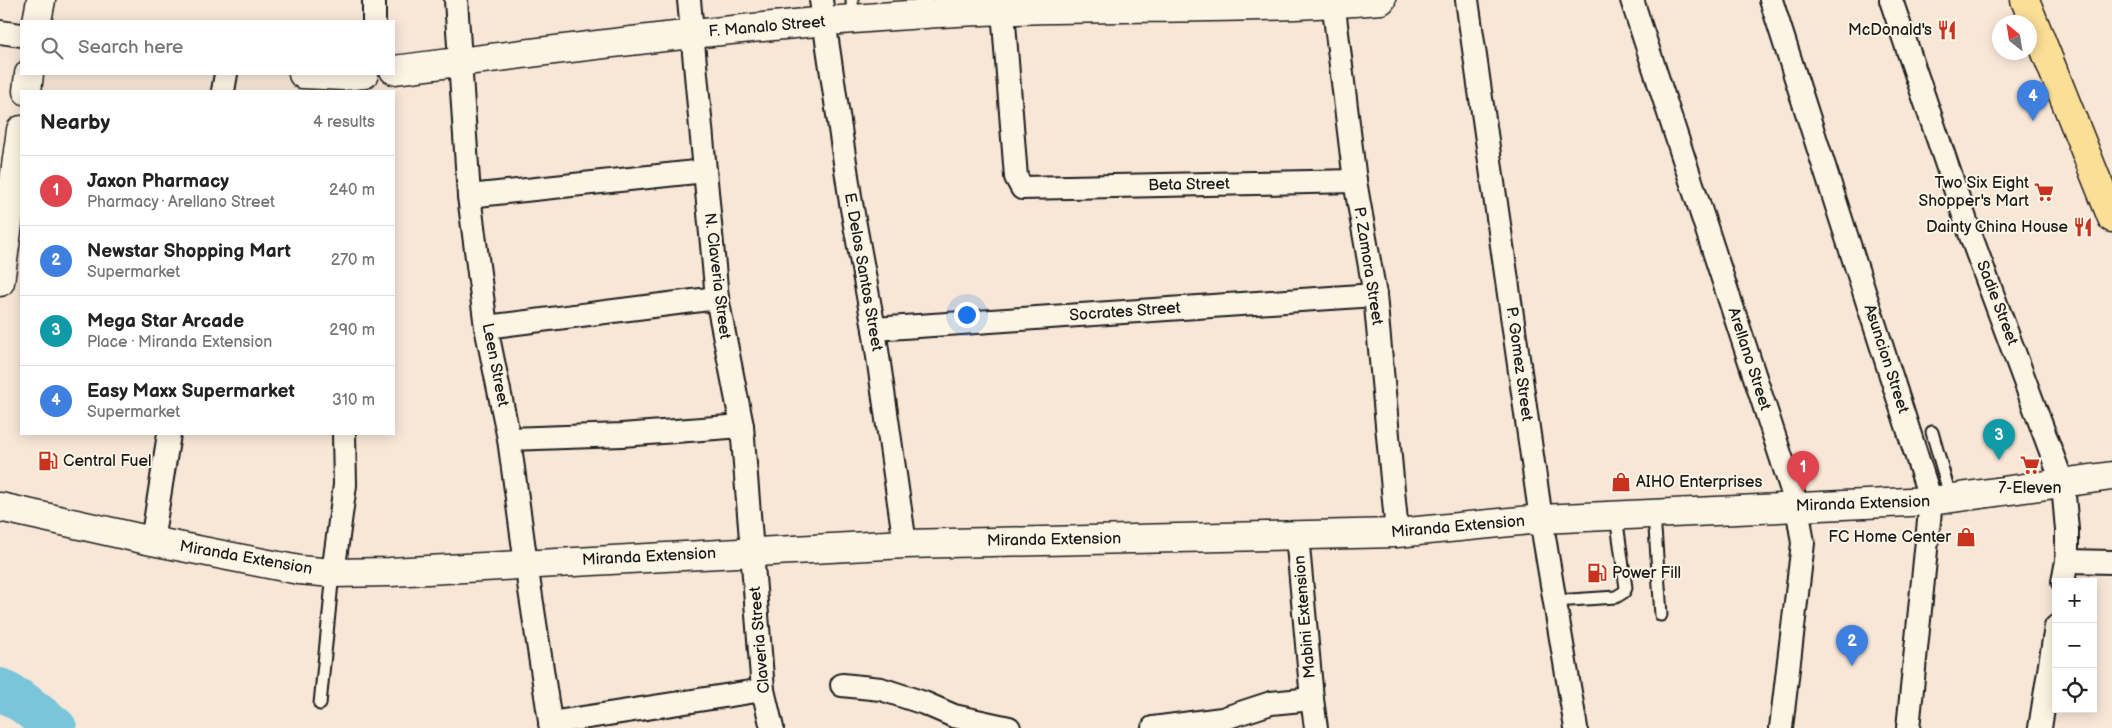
<!DOCTYPE html>
<html lang="en">
<head>
<meta charset="utf-8">
<style>
  :root { --surface:#fff; --page:#f2f2f2; --text:#222; --muted:#767676; --line:#e0e0e0; --accent:#111827 }
  body { margin:0; font-family:"Balsamiq Sans",sans-serif; background:var(--page); color:var(--text) }
  .controls { position:absolute; right:15px; bottom:15px; display:grid; overflow:hidden; border-radius:0px; box-shadow:0 2px 12px #0003 }
  .controls button { width:45px; height:45px; display:grid; place-items:center; padding:0; border:0; border-bottom:1px solid var(--line); background:var(--surface); color:var(--text); font:25px sans-serif }
  .compass { position:absolute; left:1992px; top:15px; width:45px; height:45px; border-radius:50%; background:var(--surface); box-shadow:0 2px 12px #0003; rotate:330deg }
  .you { position:absolute; left:966px; top:314px; width:18px; height:18px; margin:-12px; border:4px solid #fff; border-radius:50%; background:#1a73e8; box-shadow:0 0 0 8px #1a73e833 }
  .badge { display:grid; place-items:center; width:32px; height:32px; border-radius:50%; background:var(--accent); color:#fff; font-size:16px; font-weight:700 }
  .pin { position:absolute; translate:-50% -41px; filter:drop-shadow(0 1px 2px #0008) }
  .pin::after { content:''; position:absolute; top:26px; width:18px; height:15px; background:inherit; clip-path:polygon(0 0,100% 0,50% 100%) }
  .list { margin:0; padding:0; list-style:none }
  h2 { display:flex; justify-content:space-between; align-items:center; height:65px; margin:0; padding:0 20px; font-size:21px }
  h2 small { font-size:16px; font-weight:400; color:var(--muted) }
  .list li { display:grid; grid-template-columns:32px 1fr auto; gap:15px; align-items:center; box-sizing:border-box; height:70px; padding:0 20px; border-top:1px solid var(--line) }
  .list b { display:block; font-size:19px; white-space:nowrap }
  .list p { margin:0; font-size:16px; white-space:nowrap; color:var(--muted) }
  .list em { font-size:16px; font-style:normal; color:var(--muted) }
  .icon { flex:none; width:28px; height:28px; fill:none; stroke:currentColor; stroke-width:2; stroke-linecap:round; stroke-linejoin:round }
  .map { position:relative; flex:none; width:2112px; height:728px; overflow:hidden }
  .search { position:absolute; background:var(--surface); box-shadow:0 2px 12px #0003; left:20px; top:20px; width:375px; height:55px; display:flex; align-items:center; gap:12px; box-sizing:border-box; padding:0 18px; border-radius:0px; color:var(--muted); font-size:19px }
  .panel { position:absolute; background:var(--surface); box-shadow:0 2px 12px #0003; left:20px; top:90px; width:375px; height:345px; border-radius:0px }
  .map>svg:first-child { display:block }
</style>
</head>
<body>
<div class="map">
<svg width="2112" height="728" viewBox="0 0 2112 728">
  <rect width="100%" height="100%" fill="#f8e7d7"/>
  <filter id="ink" filterUnits="userSpaceOnUse"><feTurbulence type="fractalNoise" baseFrequency=".02" numOctaves="2"/><feDisplacementMap in="SourceGraphic" scale="10" xChannelSelector="R" yChannelSelector="G"/><feConvolveMatrix kernelMatrix="1 2 1 2 8 2 1 2 1" color-interpolation-filters="sRGB"/></filter>
  <g filter="url(#ink)">
    <g fill="none" stroke-linecap="round" stroke-linejoin="round">
      <path stroke="#7ac5da" stroke-width="42" d="M0 689 24 703 56 728"/>
      <defs>
        <g id="service">
          <path d="M852 0 853 19"/>
          <path d="M1932 432 1951 499"/>
          <path d="M1654 514 1661 615"/>
          <path d="M1555 601 1616 597 1624 592 1626 588 1616 516"/>
          <path d="M320 704 333 573"/>
        </g>
        <g id="minor">
          <path d="M374 0V21"/>
          <path d="M456 0 469 196 486 327 509 439 526 564 551 728"/>
          <path d="M689 0 717 298 742 426 763 690 772 728"/>
          <path d="M821 0 851 203 874 329 905 544"/>
          <path d="M1333 0 1355 181 1375 295 1397 533"/>
          <path d="M1467 0 1541 519 1576 728"/>
          <path d="M1632 0 1797 506 1803 543 1781 728"/>
          <path d="M1771 0 1931 501 1908 728"/>
          <path d="M1891 0 1972 239 2063 484 2067 530V561L2063 582"/>
          <path d="M1003 10 1016 177 1022 188 1355 181"/>
          <path d="M0 32 21 35"/>
          <path d="M223 91 226 74"/>
          <path d="M469 196 705 171"/>
          <path d="M486 327 717 298"/>
          <path d="M874 329 1375 295"/>
          <path d="M509 439 622 435 742 426"/>
          <path d="M1297 535 1312 699 1316 728"/>
          <path d="M152 541 169 434"/>
          <path d="M2067 561 2112 562"/>
          <path d="M333 573 345 485 344 434"/>
          <path d="M842 685 881 689 924 703 954 716 1009 728"/>
          <path d="M550 723 763 690"/>
          <path d="M1153 728 1222 719 1271 703 1312 699"/>
          <path d="M2040 728 2056 627"/>
        </g>
        <g id="tertiary">
          <path d="M37 21 41 0"/>
          <path d="M394 70C570 48 746 25 924 14 1076 4 1229 12 1381 0"/>
          <path d="M303 74 343 76 364 74"/>
          <path d="M27 91 29 74"/>
          <path d="M0 282 21 130"/>
        </g>
        <path id="secondary" d="M0 507 152 541 299 570 333 573 390 572 905 544 1397 533 1541 519 1931 501 2112 476"/>
        <path id="primary" d="M2025 0 2112 218"/>
      </defs>
      <use href="#service" stroke="#1c1c1c" stroke-width="15"/>
      <use href="#minor" stroke="#1c1c1c" stroke-width="26"/>
      <use href="#tertiary" stroke="#1c1c1c" stroke-width="31"/>
      <use href="#secondary" stroke="#1c1c1c" stroke-width="31"/>
      <use href="#primary" stroke="#1c1c1c" stroke-width="31"/>
      <use href="#service" stroke="#fcf5e5" stroke-width="11"/>
      <use href="#minor" stroke="#fcf5e5" stroke-width="22"/>
      <use href="#tertiary" stroke="#fcf5e5" stroke-width="28"/>
      <use href="#secondary" stroke="#fcf5e5" stroke-width="28"/>
      <use href="#primary" stroke="#fbdf96" stroke-width="28"/>
    </g>
  </g>
  <defs>
    <symbol id="restaurant-bare" viewBox="-9 -9 18 18"><path d="M-5-6h1v4h1v-4h1v4h1v-4h1v5L-1.5 .5V6h-2V.5L-5-1ZM5-6V6H3V1.5H1.5Q1.5-4 5-6Z" fill="#c8321e" stroke="#fcf5e5" stroke-width="2.5" paint-order="stroke"/></symbol>
    <symbol id="supermarket-bare" viewBox="-9 -9 18 18"><path d="M-6-5.5h2.5l.6 2H6L4.5 2H-2.5L-4.4-4H-6ZM-1.5 3.2a1.3 1.3 0 1 0 .1 0ZM3 3.2a1.3 1.3 0 1 0 .1 0Z" fill="#c8321e" stroke="#fcf5e5" stroke-width="2.5" paint-order="stroke"/></symbol>
    <symbol id="fuel-bare" viewBox="-9 -9 18 18"><path d="M-5.5-6h7V0h2V4h1.3V-2.5L3-4.5l.8-.8L6-3V5H2.5V1h-1V6h-7ZM-4.2-4.7v3.2H.2V-4.7Z" fill="#c8321e" stroke="#fcf5e5" stroke-width="2.5" paint-order="stroke"/></symbol>
    <symbol id="shop-bare" viewBox="-9 -9 18 18"><path d="M-5-2.5h2.3a2.7 3.5 0 0 1 5.4 0H5L5.5 6h-11ZM-1.5-2.5h3a1.5 2.3 0 0 0-3 0Z" fill="#c8321e" stroke="#fcf5e5" stroke-width="2.5" paint-order="stroke"/></symbol>
  </defs>
  <g fill-rule="evenodd">
    <use href="#restaurant-bare" x="1933" y="16" width="28" height="28"/>
    <use href="#supermarket-bare" x="2030" y="178" width="28" height="28"/>
    <use href="#restaurant-bare" x="2069" y="213" width="28" height="28"/>
    <use href="#fuel-bare" x="34" y="447" width="28" height="28"/>
    <use href="#supermarket-bare" x="2016" y="451" width="28" height="28"/>
    <use href="#shop-bare" x="1607" y="468" width="28" height="28"/>
    <use href="#shop-bare" x="1952" y="523" width="28" height="28"/>
    <use href="#fuel-bare" x="1583" y="559" width="28" height="28"/>
  </g>
  <g text-anchor="middle" dominant-baseline="central" stroke-width="4" stroke-linejoin="round" paint-order="stroke">
    <g font-size="16" fill="#1c1c1c" stroke="#fcf5e5">
      <text transform="translate(767 27) rotate(-5)">F. Manalo Street</text>
      <text transform="translate(1189 185) rotate(-1)">Beta Street</text>
      <text transform="translate(1368 266) rotate(81)">P. Zamora Street</text>
      <text transform="translate(863 272) rotate(80)">E. Delos Santos Street</text>
      <text transform="translate(717 276) rotate(83)">N. Claveria Street</text>
      <text transform="translate(1997 303) rotate(69)">Sadie Street</text>
      <text transform="translate(1125 312) rotate(-4)">Socrates Street</text>
      <text transform="translate(1749 359) rotate(72)">Arellano Street</text>
      <text transform="translate(1886 359) rotate(72)">Asuncion Street</text>
      <text transform="translate(1519 364) rotate(82)">P. Gomez Street</text>
      <text transform="translate(495 365) rotate(79)">Leen Street</text>
      <text transform="translate(1863 504) rotate(-2)">Miranda Extension</text>
      <text transform="translate(1458 527) rotate(-5)">Miranda Extension</text>
      <text transform="translate(1054 540) rotate(-1)">Miranda Extension</text>
      <text transform="translate(649 557) rotate(-3)">Miranda Extension</text>
      <text transform="translate(246 558) rotate(10)">Miranda Extension</text>
      <text transform="translate(1305 617) rotate(-95)">Mabini Extension</text>
      <text transform="translate(760 640) rotate(-95)">Claveria Street</text>
    </g>
    <g font-size="16" fill="#1c1c1c" stroke="#fcf5e5" text-anchor="end">
      <text x="1932" y="30">McDonald's</text>
      <text x="2029" y="183">Two Six Eight<tspan x="2029" dy="18">Shopper's Mart</tspan></text>
      <text x="2068" y="227">Dainty China House</text>
      <text x="63" y="461" text-anchor="start">Central Fuel</text>
      <text x="1636" y="482" text-anchor="start">AIHO Enterprises</text>
      <text x="2030" y="488" text-anchor="middle">7-Eleven</text>
      <text x="1951" y="537">FC Home Center</text>
      <text x="1612" y="573" text-anchor="start">Power Fill</text>
    </g>
  </g>
</svg>
<div class="controls">
<button>+</button>
<button>−</button>
<button><svg class="icon" aria-label="locate" viewBox="0 0 24 24"><circle cx="12" cy="12" r="6"/><path d="M12 2v4M12 18v4M2 12h4M18 12h4"/></svg></button>
</div>
<svg class="compass" viewBox="-18 -18 36 36"><path d="M0-13l5 13h-10z" fill="#e53935"/><path d="M0 13l5-13h-10z" fill="#767676"/></svg>
<div class="you"></div>
<div class="pin badge" style="left:1803px;top:492px;background:#e0444e">1</div>
<div class="pin badge" style="left:1852px;top:666px;background:#3f7fe0">2</div>
<div class="pin badge" style="left:1999px;top:460px;background:#0f9aa8">3</div>
<div class="pin badge" style="left:2033px;top:121px;background:#3f7fe0">4</div>
<div class="search"><svg class="icon" aria-label="search" viewBox="0 0 24 24"><circle cx="10" cy="10" r="6"/><path d="M15 15l6 6"/></svg>Search here</div>
<section class="panel">
<h2>Nearby<small>4 results</small></h2>
<ul class="list">
<li><span class="badge" style="background:#e0444e">1</span><div><b>Jaxon Pharmacy</b><p>Pharmacy · Arellano Street</p></div><em>240 m</em></li>
<li><span class="badge" style="background:#3f7fe0">2</span><div><b>Newstar Shopping Mart</b><p>Supermarket</p></div><em>270 m</em></li>
<li><span class="badge" style="background:#0f9aa8">3</span><div><b>Mega Star Arcade</b><p>Place · Miranda Extension</p></div><em>290 m</em></li>
<li><span class="badge" style="background:#3f7fe0">4</span><div><b>Easy Maxx Supermarket</b><p>Supermarket</p></div><em>310 m</em></li>
</ul>
</section>
</div>
</body>
</html>
